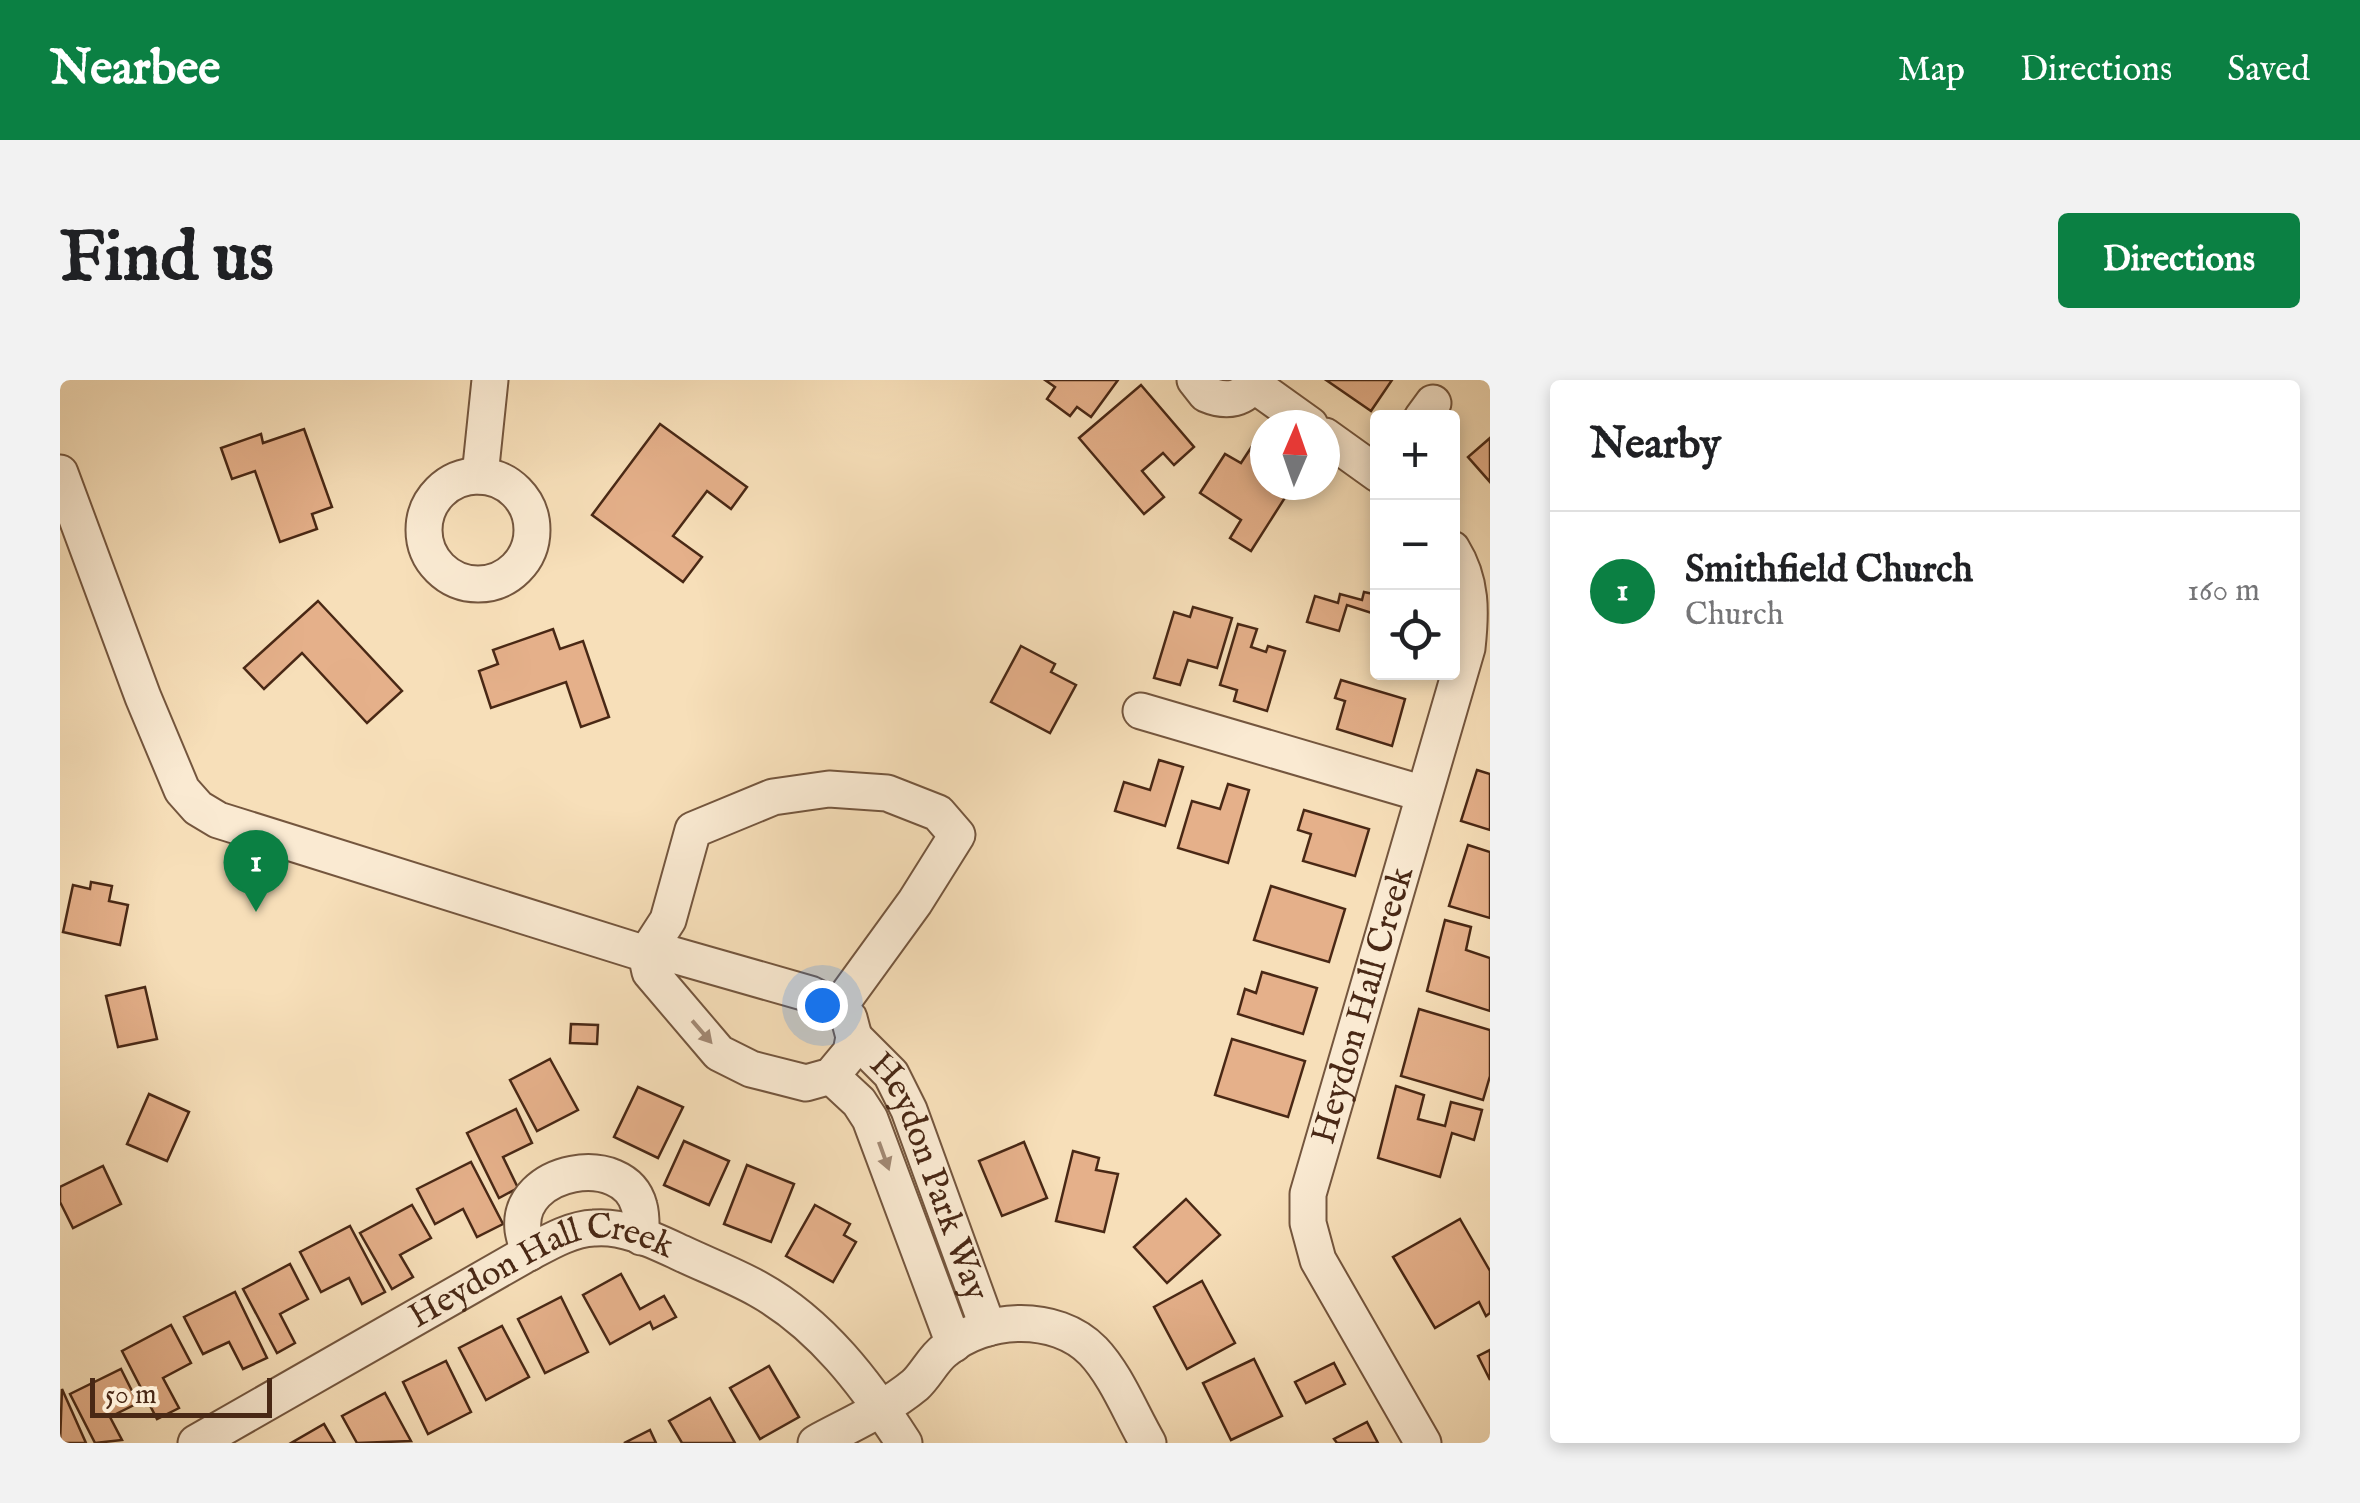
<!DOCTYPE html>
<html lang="en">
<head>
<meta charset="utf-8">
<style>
  :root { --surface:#fff; --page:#f2f2f2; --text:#202124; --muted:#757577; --line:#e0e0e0; --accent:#0b8043 }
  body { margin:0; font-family:"IM FELL English",serif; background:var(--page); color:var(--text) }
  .controls { position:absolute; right:30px; top:30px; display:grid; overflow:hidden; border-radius:10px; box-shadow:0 5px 15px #0003 }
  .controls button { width:90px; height:90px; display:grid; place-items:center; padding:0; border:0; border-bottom:2px solid var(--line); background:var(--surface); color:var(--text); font:50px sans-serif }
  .compass { position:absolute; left:1190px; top:30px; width:90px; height:90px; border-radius:50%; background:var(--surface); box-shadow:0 5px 15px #0003; rotate:2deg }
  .scale { position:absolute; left:30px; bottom:25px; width:182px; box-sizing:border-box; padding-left:10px; border:5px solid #492815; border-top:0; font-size:28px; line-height:35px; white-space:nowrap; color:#492815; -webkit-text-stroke:8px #faead2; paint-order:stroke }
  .you { position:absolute; left:762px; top:625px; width:35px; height:35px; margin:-25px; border:8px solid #fff; border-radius:50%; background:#1a73e8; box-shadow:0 0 0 15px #1a73e833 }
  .badge { display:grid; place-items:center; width:65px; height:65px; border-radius:50%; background:var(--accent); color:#fff; font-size:32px; font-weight:700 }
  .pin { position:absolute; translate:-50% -82px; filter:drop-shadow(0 2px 5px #0008) }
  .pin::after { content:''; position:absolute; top:52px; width:35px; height:30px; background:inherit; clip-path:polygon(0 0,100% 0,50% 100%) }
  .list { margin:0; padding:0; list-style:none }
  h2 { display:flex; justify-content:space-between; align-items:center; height:130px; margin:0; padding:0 40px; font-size:42px }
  h2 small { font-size:32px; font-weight:400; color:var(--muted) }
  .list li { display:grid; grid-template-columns:65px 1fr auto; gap:30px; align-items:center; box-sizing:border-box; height:160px; padding:0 40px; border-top:2px solid var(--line) }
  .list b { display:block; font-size:38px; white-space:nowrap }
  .list p { margin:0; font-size:32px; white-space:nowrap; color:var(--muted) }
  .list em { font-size:32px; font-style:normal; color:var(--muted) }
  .icon { flex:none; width:55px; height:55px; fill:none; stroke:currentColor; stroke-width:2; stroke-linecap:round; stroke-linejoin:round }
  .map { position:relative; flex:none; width:1430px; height:1063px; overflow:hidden; border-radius:10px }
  header { display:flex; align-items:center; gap:60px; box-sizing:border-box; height:140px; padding:0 50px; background:var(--accent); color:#fff }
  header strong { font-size:48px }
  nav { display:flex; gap:55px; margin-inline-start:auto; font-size:35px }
  .intro { display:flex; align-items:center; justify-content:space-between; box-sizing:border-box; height:240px; padding:0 60px }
  h1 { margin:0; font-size:70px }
  .button { padding:25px 45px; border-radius:10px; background:var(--accent); color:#fff; font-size:35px; font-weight:700 }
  main { display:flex; gap:60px; padding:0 60px }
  aside { flex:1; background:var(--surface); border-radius:10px; box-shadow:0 5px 15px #0003 }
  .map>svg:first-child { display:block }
</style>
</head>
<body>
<header>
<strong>Nearbee</strong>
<nav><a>Map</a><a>Directions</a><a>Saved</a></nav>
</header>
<div class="intro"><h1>Find us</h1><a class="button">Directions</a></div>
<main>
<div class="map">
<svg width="1430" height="1063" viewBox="0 0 1430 1063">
  <rect width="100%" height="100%" fill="#f7dfb9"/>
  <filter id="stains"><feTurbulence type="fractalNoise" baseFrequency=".002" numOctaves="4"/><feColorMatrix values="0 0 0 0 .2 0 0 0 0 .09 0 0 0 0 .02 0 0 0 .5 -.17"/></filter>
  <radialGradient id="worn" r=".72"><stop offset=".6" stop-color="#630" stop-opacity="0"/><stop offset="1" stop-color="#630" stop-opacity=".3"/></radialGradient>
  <g fill="#e5b08a" stroke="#492815" stroke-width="2.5">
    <path d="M985 0H1058L1031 37 1017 27 1010 36 987 19 995 7Z"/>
    <path d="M1266 0H1332L1311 31Z"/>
    <path d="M1081 5 1134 67 1114 85 1103 73 1082 91 1104 117 1084 134 1019 58Z"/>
    <path d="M600 44 687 107 671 129 647 111 613 156 642 177 623 202 532 135Z"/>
    <path d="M244 49 272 127 252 134 257 149 220 162 195 91 172 99 161 68 201 54 203 63Z"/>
    <path d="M1198 57 1205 61V105H1233L1191 171 1170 158 1181 140 1140 113 1165 74 1181 83Z"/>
    <path d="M1430 58V102L1408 77Z"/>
    <path d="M1304 212 1318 215V235L1287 225 1279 251 1247 242 1255 216 1278 223 1280 214 1302 220Z"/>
    <path d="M258 221 342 311 307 343 242 273 204 309 184 288Z"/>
    <path d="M1133 227 1172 238 1157 288 1128 280 1120 305 1094 298 1114 232 1130 237Z"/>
    <path d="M1178 244 1197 249 1191 267 1206 272 1208 266 1225 271 1207 331 1174 321 1177 310 1160 305Z"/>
    <path d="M493 249 500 269 523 261 549 337 521 347 506 302 431 328 419 291 438 284 433 270Z"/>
    <path d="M961 266 995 284 991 292 1016 305 990 353 931 322Z"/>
    <path d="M1281 300 1345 319 1332 366 1277 349 1285 321 1275 318Z"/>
    <path d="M1099 380 1123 387 1105 446 1055 431 1064 402 1090 410Z"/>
    <path d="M1417 390 1430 394V450L1401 441Z"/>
    <path d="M1168 404 1189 410 1168 483 1118 468 1132 421 1160 429Z"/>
    <path d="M1244 430 1309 449 1295 496 1243 481 1251 454 1238 450Z"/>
    <path d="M1408 465 1430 472V538L1389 526Z"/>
    <path d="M31 502 52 506 49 521 68 525 60 565 3 552 13 505 30 509Z"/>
    <path d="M1211 506 1285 529 1269 582 1194 560Z"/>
    <path d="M1385 540 1411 547 1406 570 1430 578V631L1367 611Z"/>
    <path d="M1202 592 1257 608 1243 654 1178 634 1185 609 1196 613Z"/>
    <path d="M85 607 97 659 58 667 46 616Z"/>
    <path d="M1359 629 1430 650V696L1423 720 1341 696Z"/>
    <path d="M511 644 538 645 537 664 510 663Z"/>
    <path d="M1172 659 1245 681 1228 737 1155 715Z"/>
    <path d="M490 679 518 730 477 751 450 700Z"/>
    <path d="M1336 706 1364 715 1358 739 1385 746 1391 722 1422 730 1414 760 1392 753 1380 797 1318 778Z"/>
    <path d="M578 707 623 727 598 778 554 757Z"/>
    <path d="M89 714 129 732 107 781 67 764Z"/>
    <path d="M456 729 472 763 443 777 458 808 439 818 407 753Z"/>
    <path d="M624 761 669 781 649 825 604 805Z"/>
    <path d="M964 762 987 818 942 836 919 781Z"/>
    <path d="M1013 771 1039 778 1036 790 1058 794 1044 852 996 841Z"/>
    <path d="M411 782 443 844 417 857 403 829 375 844 357 809Z"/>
    <path d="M687 785 734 804 711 862 664 844Z"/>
    <path d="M43 786 61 824 13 848 0 822V807Z"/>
    <path d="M1126 819 1160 855 1107 903 1074 867Z"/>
    <path d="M352 825 371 858 340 875 353 897 332 909 300 853Z"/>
    <path d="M755 825 790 844 784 855 796 862 773 902 726 876Z"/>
    <path d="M1400 839 1430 891V933L1426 936 1419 922 1375 948 1333 877Z"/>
    <path d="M290 846 325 912 302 924 289 898 261 912 240 872Z"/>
    <path d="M230 884 248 919 220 934 235 963 217 973 183 909Z"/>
    <path d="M561 894 580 929 604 916 616 937 593 949 590 942 550 964 523 915Z"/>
    <path d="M1142 901 1175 963 1127 989 1094 927Z"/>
    <path d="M175 912 207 978 183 989 169 962 143 974 124 937Z"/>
    <path d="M501 917 528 972 485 993 458 939Z"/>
    <path d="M111 945 131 983 103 998 119 1028 97 1039 62 971Z"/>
    <path d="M442 946 469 997 426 1020 399 968Z"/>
    <path d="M1430 970V1000L1418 976Z"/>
    <path d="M1194 979 1222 1036 1171 1060 1143 1003Z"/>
    <path d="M386 981 411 1032 368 1054 343 1002Z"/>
    <path d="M1274 983 1285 1004 1246 1023 1235 1002Z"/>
    <path d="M709 986 739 1037 700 1059 670 1008Z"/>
    <path d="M61 989 78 1023 50 1037 62 1060 35 1063 10 1014Z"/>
    <path d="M2 1009 26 1063H0Z"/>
    <path d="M325 1013 351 1061 297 1063 282 1036Z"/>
    <path d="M650 1018 675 1063H622L609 1041Z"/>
    <path d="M1307 1042 1318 1063H1277L1274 1059Z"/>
    <path d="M264 1044 275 1063H231Z"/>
    <path d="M590 1050 596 1063H564Z"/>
  </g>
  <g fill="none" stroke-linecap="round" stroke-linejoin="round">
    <defs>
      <g id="minor">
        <path d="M1135 0 1146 14C1167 23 1184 20 1196 0"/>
        <path d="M1194 5 1250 45"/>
        <path d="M1362 38 1373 23"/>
        <path d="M1265 56 1318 94"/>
        <path d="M0 93 83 317 122 410 138 428 158 440 586 574H610L750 614 778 628 789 638 794 657 791 672 771 696 746 703 691 689 659 673 590 592 586 574"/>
        <path d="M420 96 430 0"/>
        <circle cx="418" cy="150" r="54"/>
        <path d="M1081 331 1364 414"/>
        <path d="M586 574 608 540 633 450 713 417 769 409 827 413 878 433 897 455 855 522 778 628"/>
        <path id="s1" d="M794 657 831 694 849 730 928 948"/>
        <path d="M771 696 799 722 810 739 894 964"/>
        <path d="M469 873C467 866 464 857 463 850 456 789 564 770 579 826 582 836 581 847 581 857"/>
        <path id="s2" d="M136 1063 463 876C484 865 509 849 534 848 563 845 595 861 621 873 646 885 673 895 698 909 761 944 806 1004 844 1063"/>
        <path d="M756 1063C789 1045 826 1029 855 1005 866 995 873 979 885 970 924 936 996 933 1033 971 1056 995 1071 1034 1088 1063"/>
        <path id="s3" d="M1363 1063 1258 880 1248 843V814L1407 268C1411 232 1412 201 1392 169"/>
      </g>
    </defs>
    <use href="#minor" stroke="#74563e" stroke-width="39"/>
    <use href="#minor" stroke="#faead2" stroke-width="35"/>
  </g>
  <defs><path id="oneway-solid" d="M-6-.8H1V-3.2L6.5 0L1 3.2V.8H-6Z" transform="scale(2.5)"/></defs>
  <g fill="#a28974">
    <use href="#oneway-solid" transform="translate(642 652) rotate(49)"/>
    <use href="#oneway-solid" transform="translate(824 776) rotate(70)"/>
  </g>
  <g text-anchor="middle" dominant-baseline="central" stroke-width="8" stroke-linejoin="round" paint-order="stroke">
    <g font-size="35" fill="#492815" stroke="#faead2">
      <text stroke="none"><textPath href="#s3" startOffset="475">Heydon Hall Creek</textPath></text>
      <text stroke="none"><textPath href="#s1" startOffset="162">Heydon Park Way</textPath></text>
      <text stroke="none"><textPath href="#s2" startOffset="392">Heydon Hall Creek</textPath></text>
    </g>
  </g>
  <rect width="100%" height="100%" filter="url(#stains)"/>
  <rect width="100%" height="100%" fill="url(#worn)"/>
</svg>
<div class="controls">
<button>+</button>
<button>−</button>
<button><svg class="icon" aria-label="locate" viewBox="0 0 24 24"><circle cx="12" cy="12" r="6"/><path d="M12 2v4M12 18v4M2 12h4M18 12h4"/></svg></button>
</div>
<svg class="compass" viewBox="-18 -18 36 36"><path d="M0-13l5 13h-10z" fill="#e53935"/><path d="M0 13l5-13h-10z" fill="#757577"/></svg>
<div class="scale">50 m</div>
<div class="you"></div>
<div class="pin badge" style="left:196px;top:532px">1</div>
</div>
<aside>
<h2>Nearby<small></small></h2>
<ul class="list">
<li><span class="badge">1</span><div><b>Smithfield Church</b><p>Church</p></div><em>160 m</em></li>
</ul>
</aside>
</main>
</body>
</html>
